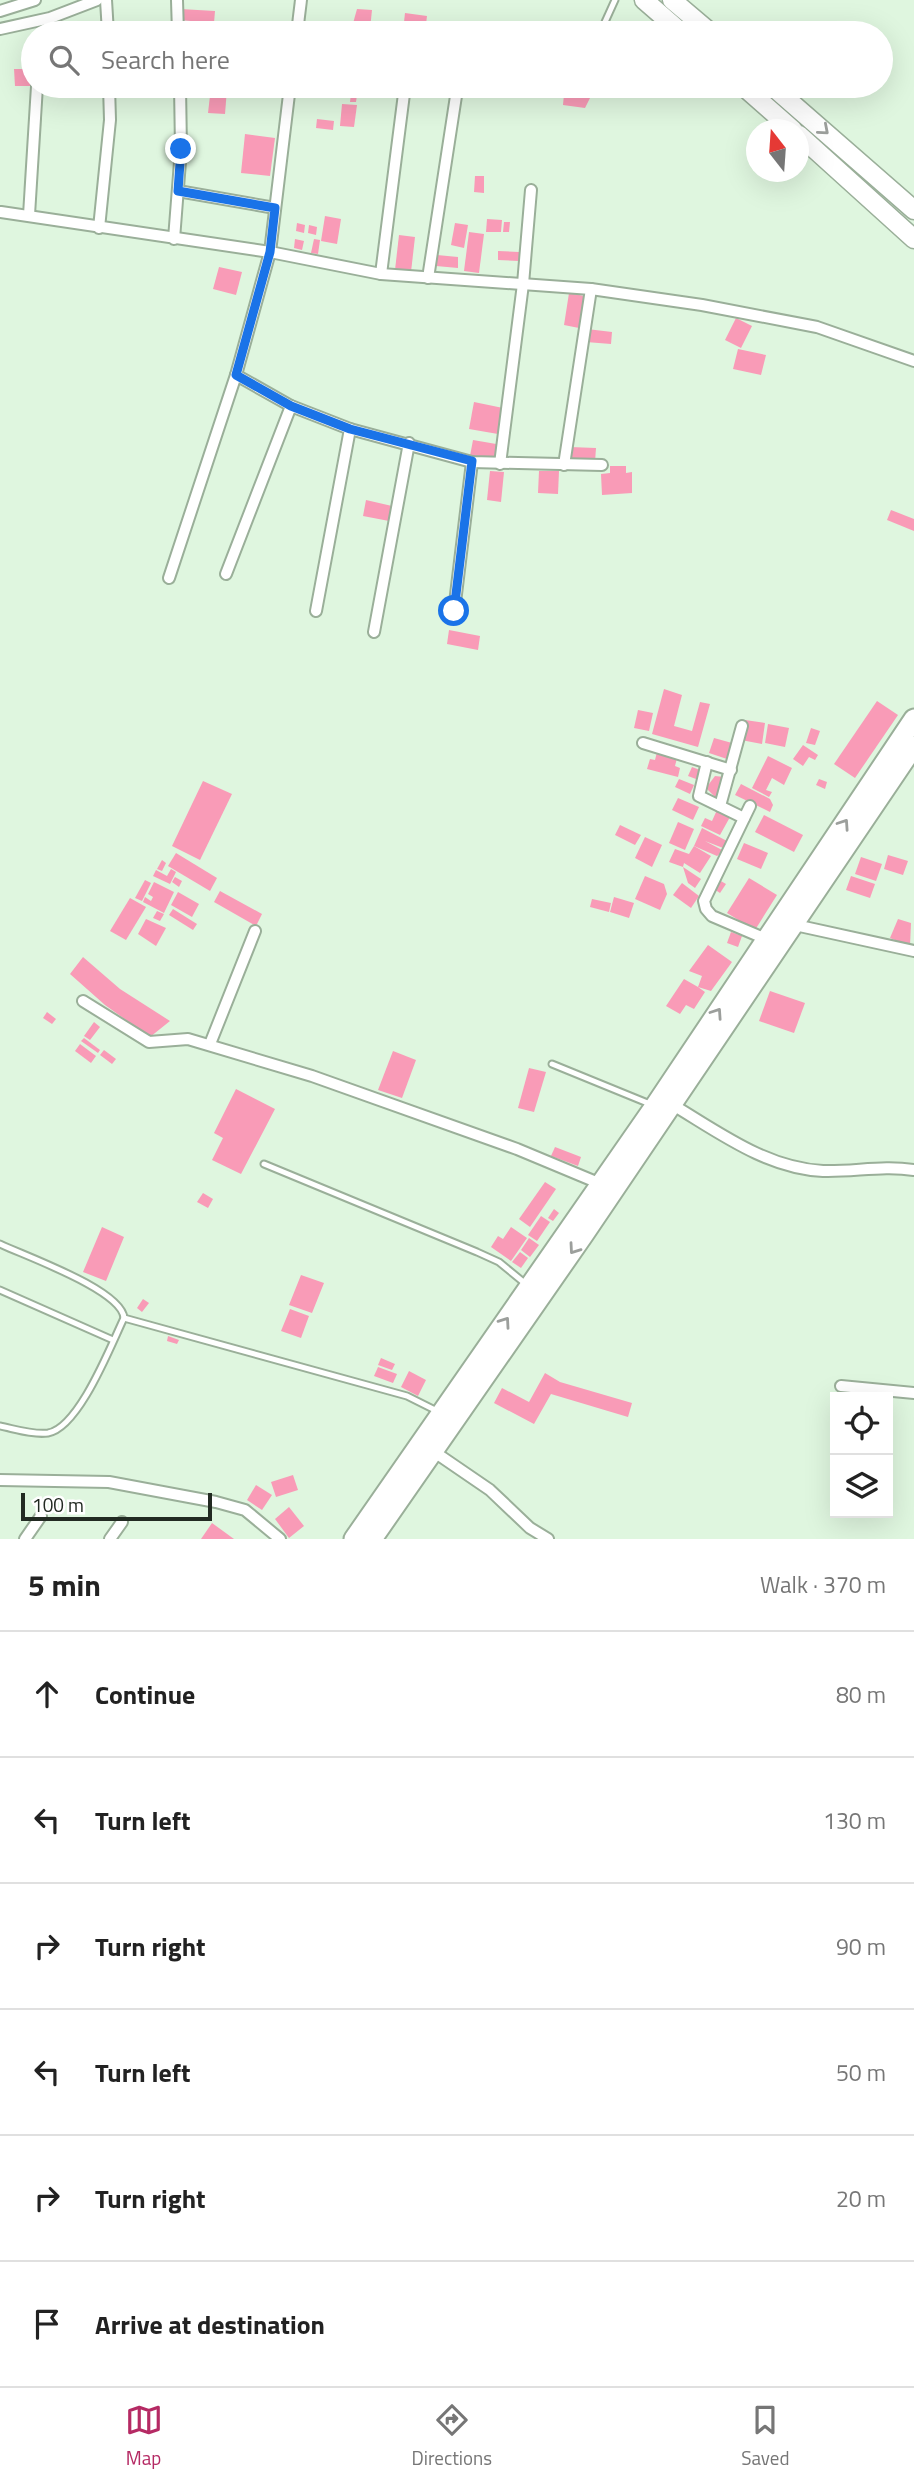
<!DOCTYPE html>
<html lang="en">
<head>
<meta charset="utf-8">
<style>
  :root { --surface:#fff; --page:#f2f2f2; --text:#222; --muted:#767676; --line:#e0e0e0; --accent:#b52a64 }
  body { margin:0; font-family:"Titillium Web",sans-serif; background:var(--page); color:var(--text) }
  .controls { position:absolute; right:21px; bottom:21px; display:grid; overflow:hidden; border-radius:0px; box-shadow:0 7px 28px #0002 }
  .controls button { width:63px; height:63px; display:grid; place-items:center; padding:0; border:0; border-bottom:2px solid var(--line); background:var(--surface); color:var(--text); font:35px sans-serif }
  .compass { position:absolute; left:746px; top:119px; width:63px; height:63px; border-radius:50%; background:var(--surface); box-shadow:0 7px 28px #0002; rotate:343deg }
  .scale { position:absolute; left:21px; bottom:18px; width:191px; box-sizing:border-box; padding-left:7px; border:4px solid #222a22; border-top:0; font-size:19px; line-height:24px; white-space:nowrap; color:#222a22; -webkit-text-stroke:5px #fff; paint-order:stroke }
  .stop { position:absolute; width:21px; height:21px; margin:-16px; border:5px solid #1a73e8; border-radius:50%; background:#fff }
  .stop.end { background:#1a73e8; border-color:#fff; box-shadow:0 2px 7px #0008 }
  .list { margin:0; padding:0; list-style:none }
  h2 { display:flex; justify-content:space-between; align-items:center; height:91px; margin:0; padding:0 28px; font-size:30px }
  h2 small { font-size:23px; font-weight:400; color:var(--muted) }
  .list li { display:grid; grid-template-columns:46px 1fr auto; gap:21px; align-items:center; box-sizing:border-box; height:126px; padding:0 28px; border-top:2px solid var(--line) }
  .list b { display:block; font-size:26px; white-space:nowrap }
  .list em { font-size:23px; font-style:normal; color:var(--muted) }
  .icon { flex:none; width:38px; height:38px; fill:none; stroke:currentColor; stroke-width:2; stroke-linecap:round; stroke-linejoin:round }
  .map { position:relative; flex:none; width:914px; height:1539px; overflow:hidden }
  .search { position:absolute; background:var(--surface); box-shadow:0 7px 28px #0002; left:21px; right:21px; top:21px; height:77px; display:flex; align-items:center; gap:18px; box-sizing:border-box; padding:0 24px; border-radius:38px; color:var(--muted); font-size:26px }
  .sheet { height:847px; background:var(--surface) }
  nav { display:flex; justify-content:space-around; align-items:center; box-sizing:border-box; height:98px; border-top:2px solid var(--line); background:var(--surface); font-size:19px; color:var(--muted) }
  nav a { display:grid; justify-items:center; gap:4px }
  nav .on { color:var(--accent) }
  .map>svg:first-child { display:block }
</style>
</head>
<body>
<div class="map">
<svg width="914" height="1539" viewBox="0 0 914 1539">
  <rect width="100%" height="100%" fill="#dff6df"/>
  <g fill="#f99bb7">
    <path d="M180 9 215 11 214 23 179 20Z"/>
    <path d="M357 9 372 10 370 29 352 27Z"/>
    <path d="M405 13 427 16 425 33 403 31Z"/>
    <path d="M338 21 348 22 347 29 337 28Z"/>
    <path d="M14 69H31V86H15Z"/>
    <path d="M241 86H254L251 97 239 95Z"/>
    <path d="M211 87 227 89 225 114 208 113Z"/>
    <path d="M351 94 357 95 356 102H350Z"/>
    <path d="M564 94 590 98 585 108 563 105Z"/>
    <path d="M342 104 357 105 354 127 340 126Z"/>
    <path d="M317 119 334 121 333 130 316 128Z"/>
    <path d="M245 134 275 138 270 176 241 173Z"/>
    <path d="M475 176H484V193L474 192Z"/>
    <path d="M325 216 341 219 337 244 321 241Z"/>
    <path d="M487 219 502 220 501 232H486Z"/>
    <path d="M504 222H510L509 232H503Z"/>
    <path d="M297 223 305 225 304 233 296 231Z"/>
    <path d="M455 223 468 225 464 248 451 245Z"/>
    <path d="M309 225 317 227 316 235 308 233Z"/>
    <path d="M469 232 484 234 479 273 464 271Z"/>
    <path d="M399 235 415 237 411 272 395 270Z"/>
    <path d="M295 239 304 241 302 250 294 248Z"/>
    <path d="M314 239 320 240 318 254 311 253Z"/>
    <path d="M498 251 519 252V261L498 260Z"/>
    <path d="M437 255 458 257V268L436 266Z"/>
    <path d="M219 267 242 272 236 295 213 289Z"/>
    <path d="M569 293 584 296 579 328 564 325Z"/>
    <path d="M736 318 752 326 741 348 725 340Z"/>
    <path d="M587 329 612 332 611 344 586 342Z"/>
    <path d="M738 349 766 355 761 375 733 369Z"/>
    <path d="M474 402 503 408 498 434 469 429Z"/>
    <path d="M473 440 502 445 499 461 470 456Z"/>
    <path d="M570 447 596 448 595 462 570 461Z"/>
    <path d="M610 466H626V473L632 472V493L602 495 601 474 610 473Z"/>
    <path d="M490 471 504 472 501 502 487 500Z"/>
    <path d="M539 471H559L558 494 538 493Z"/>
    <path d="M366 500 392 506 389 521 363 516Z"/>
    <path d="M891 510 914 519V531L887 520Z"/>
    <path d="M449 630 480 636 478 650 447 644Z"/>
    <path d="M664 689 682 695 674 726 692 731 700 702 710 704 698 747 652 734Z"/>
    <path d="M877 701 898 715 855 778 834 764Z"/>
    <path d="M638 710 653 713 649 731 634 728Z"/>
    <path d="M745 720 765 723 762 744 741 740Z"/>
    <path d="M768 724 789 728 785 747 765 743Z"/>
    <path d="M811 728 820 731 815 745 806 743Z"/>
    <path d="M714 738 732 743 727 759 709 753Z"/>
    <path d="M803 745 818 755 815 760 809 757 803 766 793 759Z"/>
    <path d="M657 752 677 758 675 766 680 768 678 777 647 769 650 759 655 760Z"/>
    <path d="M768 756 792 768 784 785 772 778 766 790 772 792 769 797 752 788Z"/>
    <path d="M692 767 700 770 696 779 688 776Z"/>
    <path d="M715 776 724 777 716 798 706 788Z"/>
    <path d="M679 779 694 785 690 794 675 787Z"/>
    <path d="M819 779 827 782 825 789 816 785Z"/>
    <path d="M203 781 232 794 200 860 172 846Z"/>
    <path d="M741 784 770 799 773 805 770 812 735 795Z"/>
    <path d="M678 798 699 807 693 820 672 810Z"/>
    <path d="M717 810 730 817 720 835 701 826 705 818 712 821Z"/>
    <path d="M764 815 803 835 794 852 755 832Z"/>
    <path d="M678 822 694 829 685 850 669 843Z"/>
    <path d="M620 825 641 835 635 845 615 835Z"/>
    <path d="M702 828 727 841 723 848 705 841 724 851 717 856 694 846Z"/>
    <path d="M645 837 662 845 652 867 635 858Z"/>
    <path d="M744 843 768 853 761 869 737 859Z"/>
    <path d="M694 846 711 856 700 873 684 863 683 867 669 862 675 849 689 854Z"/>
    <path d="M176 853 217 878 210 891 168 866Z"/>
    <path d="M888 855 908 861 903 875 884 869Z"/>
    <path d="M861 857 882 864 876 881 855 874Z"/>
    <path d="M162 860 166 863 162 871 157 869Z"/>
    <path d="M683 867 701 879 695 888 688 883Z"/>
    <path d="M171 869 176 872 170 884 153 876 156 870 167 876Z"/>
    <path d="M645 876 664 884 667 894 660 910 635 899Z"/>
    <path d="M851 876 875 884 870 898 846 890Z"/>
    <path d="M175 877 182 881 179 887 172 882Z"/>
    <path d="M749 878 777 895 755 930 727 913Z"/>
    <path d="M145 880 151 883 142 901 135 898Z"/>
    <path d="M719 880 726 884 720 893 714 889Z"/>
    <path d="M154 882 174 892 164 913 143 902 145 897 151 901 153 897 148 894Z"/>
    <path d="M682 883 699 896 691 908 673 895Z"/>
    <path d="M220 891 262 914 256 926 214 902Z"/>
    <path d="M178 892 199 904 192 917 171 905Z"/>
    <path d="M614 897 634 903 629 918 610 912Z"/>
    <path d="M130 898 146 907 126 940 110 931Z"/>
    <path d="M592 899 611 903 609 912 590 907Z"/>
    <path d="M173 909 197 924 193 930 169 915Z"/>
    <path d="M157 911 164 914 160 921 153 918Z"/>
    <path d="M146 919 166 928 156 946 138 934Z"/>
    <path d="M898 919 911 923 910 946 890 938Z"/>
    <path d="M731 932 742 936 738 947 727 943Z"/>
    <path d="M708 945 732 962 711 991 698 987 705 992 694 1009 686 1005 680 1014 666 1006 684 979 698 987 702 976 689 971Z"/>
    <path d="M83 957 120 989 170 1021 150 1037 105 1005 70 974Z"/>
    <path d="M770 991 805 1003 794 1033 759 1021Z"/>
    <path d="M47 1012 56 1019 52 1024 43 1018Z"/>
    <path d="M94 1022 100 1027 90 1040 84 1036Z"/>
    <path d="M84 1038 100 1050 98 1053 81 1041Z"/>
    <path d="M80 1044 96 1056 91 1063 75 1051Z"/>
    <path d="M104 1050 116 1059 112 1064 100 1055Z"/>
    <path d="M393 1051 416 1060 402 1098 378 1090Z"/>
    <path d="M529 1068 546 1072 534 1112 518 1108Z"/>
    <path d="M236 1089 275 1109 241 1174 212 1160 223 1138 214 1133Z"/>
    <path d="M555 1147 581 1157 578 1166 551 1156Z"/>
    <path d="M545 1182 556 1189 530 1227 519 1219Z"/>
    <path d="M203 1193 213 1199 208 1208 197 1202Z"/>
    <path d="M554 1209 559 1213 553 1221 548 1218Z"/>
    <path d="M541 1216 550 1222 537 1241 528 1235Z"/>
    <path d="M102 1227 124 1237 106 1281 83 1272Z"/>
    <path d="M511 1227 527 1238 511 1261 491 1247 498 1236 503 1239Z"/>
    <path d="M529 1238 539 1245 530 1257 521 1250Z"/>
    <path d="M520 1252 528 1258 521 1268 512 1262Z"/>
    <path d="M301 1275 324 1283 312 1313 289 1305Z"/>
    <path d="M143 1299 149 1303 142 1312 137 1308Z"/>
    <path d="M290 1309 309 1316 301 1338 281 1331Z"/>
    <path d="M168 1336 179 1340 177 1344 167 1341Z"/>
    <path d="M381 1358 395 1364 392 1370 378 1365Z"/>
    <path d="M378 1367 397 1374 393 1383 374 1376Z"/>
    <path d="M409 1371 426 1380 418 1396 401 1387Z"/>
    <path d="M545 1373 560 1382 632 1403 628 1417 551 1394 534 1424 494 1403 502 1388 529 1402Z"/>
    <path d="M293 1475 298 1490 276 1497 271 1482Z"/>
    <path d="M256 1485 272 1495 262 1510 247 1500Z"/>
    <path d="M289 1507 304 1526 289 1538 275 1519Z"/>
    <path d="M212 1523 234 1539H201Z"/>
  </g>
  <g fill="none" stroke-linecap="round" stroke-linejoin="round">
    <defs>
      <g id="lane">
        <path d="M600 33 615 0"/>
        <path d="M552 1064 650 1104"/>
        <path d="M264 1164 477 1252 499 1262 527 1285"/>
        <path d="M0 1244C25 1256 122 1290 124 1318 111 1345 79 1428 48 1433 33 1435 15 1429 0 1426"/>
        <path d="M0 1290 113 1340"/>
        <path d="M124 1318 407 1396 439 1412"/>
      </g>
      <g id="street">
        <path d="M106 0 108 33"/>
        <path d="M177 0 178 33"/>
        <path d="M0 11 35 0"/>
        <path d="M0 29 50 18 97 0"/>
        <path d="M297 33 301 0"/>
        <path d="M178 191 275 208"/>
        <path d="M1 212 270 252 381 274 591 289 702 305 817 327 914 361"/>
        <path d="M29 215 37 86"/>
        <path d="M99 228 110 120 109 86"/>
        <path d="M174 239 181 149 180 86"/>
        <path d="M381 274 405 86"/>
        <path d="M428 278 456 96"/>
        <path d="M236 375 291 406 350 429 472 462 602 465"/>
        <path d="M500 464 523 284 531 190"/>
        <path d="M564 465 591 289"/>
        <path d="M226 574 291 406"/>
        <path d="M169 578 236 375 270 252 290 86"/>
        <path d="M316 611 350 429"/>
        <path d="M454 611 472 462"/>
        <path d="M374 632 409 443"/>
        <path d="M643 743 731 770"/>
        <path d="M707 762 699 796 744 818"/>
        <path d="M720 806 742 726"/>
        <path d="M750 806 704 901 706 909 712 916 766 939"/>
        <path d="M795 925 914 951"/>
        <path d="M83 1001 149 1042 188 1039 312 1076 517 1149 601 1184"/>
        <path d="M210 1044 255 931"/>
        <path d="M673 1105C720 1133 766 1168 823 1171 854 1172 883 1165 914 1170"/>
        <path d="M841 1386 914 1393"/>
        <path d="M433 1451 490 1490 530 1528 548 1539"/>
        <path d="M0 1480 109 1482 216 1502 245 1510 280 1539"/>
        <path d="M25 1539 41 1516"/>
        <path d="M110 1539 122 1522"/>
      </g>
      <g id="primary">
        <path d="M644 0 682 33"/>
        <path d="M672 0 711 33"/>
        <path d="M743 86 793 130"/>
        <path d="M772 86 914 210"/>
        <path d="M799 135 914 239"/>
      </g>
      <g id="highway">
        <path d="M354 1539 655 1106 914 719"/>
        <path d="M372 1539 584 1234 914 746"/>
      </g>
    </defs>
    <use href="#lane" stroke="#9aaf99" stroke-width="9"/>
    <use href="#street" stroke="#9aaf99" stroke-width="14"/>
    <use href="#primary" stroke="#9aaf99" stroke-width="21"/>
    <use href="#highway" stroke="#9aaf99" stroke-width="23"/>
    <use href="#lane" stroke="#fff" stroke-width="5"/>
    <use href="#street" stroke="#fff" stroke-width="10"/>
    <use href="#primary" stroke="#fff" stroke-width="18"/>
    <use href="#highway" stroke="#fff" stroke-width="19"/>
  </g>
  <defs><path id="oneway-chevron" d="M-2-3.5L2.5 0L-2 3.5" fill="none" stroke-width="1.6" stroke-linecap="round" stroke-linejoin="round" transform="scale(1.75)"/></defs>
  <g stroke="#9c9f9c">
    <use href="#oneway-chevron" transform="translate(824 130) rotate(41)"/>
    <use href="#oneway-chevron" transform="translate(844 824) rotate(-56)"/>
    <use href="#oneway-chevron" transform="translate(717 1013) rotate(-56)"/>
    <use href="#oneway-chevron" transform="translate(574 1249) rotate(125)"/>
    <use href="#oneway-chevron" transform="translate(505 1322) rotate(-55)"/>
  </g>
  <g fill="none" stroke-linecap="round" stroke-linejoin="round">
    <path stroke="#1a73e8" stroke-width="9" d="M181 149 178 191 275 208 270 252 236 375 291 406 350 429 472 461 454 611"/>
  </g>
</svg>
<div class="controls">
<button><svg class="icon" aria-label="locate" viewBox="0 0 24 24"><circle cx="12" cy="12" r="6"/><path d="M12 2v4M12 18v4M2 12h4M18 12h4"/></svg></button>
<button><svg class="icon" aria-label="layers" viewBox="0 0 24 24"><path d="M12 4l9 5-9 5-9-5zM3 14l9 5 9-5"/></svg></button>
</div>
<svg class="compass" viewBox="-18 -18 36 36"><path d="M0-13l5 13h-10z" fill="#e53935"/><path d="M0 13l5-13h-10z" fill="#767676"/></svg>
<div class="scale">100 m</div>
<div class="stop" style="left:454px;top:611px"></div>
<div class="stop end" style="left:181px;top:149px"></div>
<div class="search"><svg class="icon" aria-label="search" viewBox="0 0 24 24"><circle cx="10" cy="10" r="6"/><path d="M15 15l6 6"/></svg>Search here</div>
</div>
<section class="sheet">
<h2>5 min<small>Walk · 370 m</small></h2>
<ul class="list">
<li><svg class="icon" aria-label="ahead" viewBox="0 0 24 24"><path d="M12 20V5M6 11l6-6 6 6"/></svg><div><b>Continue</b></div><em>80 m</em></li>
<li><svg class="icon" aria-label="left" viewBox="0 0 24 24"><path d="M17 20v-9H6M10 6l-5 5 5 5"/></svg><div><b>Turn left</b></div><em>130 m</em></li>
<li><svg class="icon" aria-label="right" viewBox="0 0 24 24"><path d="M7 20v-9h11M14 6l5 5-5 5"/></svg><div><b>Turn right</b></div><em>90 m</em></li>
<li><svg class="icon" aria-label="left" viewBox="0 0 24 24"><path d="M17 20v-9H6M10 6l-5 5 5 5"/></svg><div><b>Turn left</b></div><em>50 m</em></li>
<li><svg class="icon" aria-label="right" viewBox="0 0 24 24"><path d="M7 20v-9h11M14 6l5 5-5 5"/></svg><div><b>Turn right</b></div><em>20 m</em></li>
<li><svg class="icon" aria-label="arrive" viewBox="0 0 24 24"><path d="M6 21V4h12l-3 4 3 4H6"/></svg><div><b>Arrive at destination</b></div></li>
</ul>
</section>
<nav>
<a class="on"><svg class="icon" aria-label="map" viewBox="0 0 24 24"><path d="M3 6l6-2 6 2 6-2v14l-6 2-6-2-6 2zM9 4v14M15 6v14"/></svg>Map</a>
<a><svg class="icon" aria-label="directions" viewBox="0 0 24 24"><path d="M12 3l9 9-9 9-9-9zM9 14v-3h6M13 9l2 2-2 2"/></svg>Directions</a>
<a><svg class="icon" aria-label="saved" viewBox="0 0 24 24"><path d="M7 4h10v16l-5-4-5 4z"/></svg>Saved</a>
</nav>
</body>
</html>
